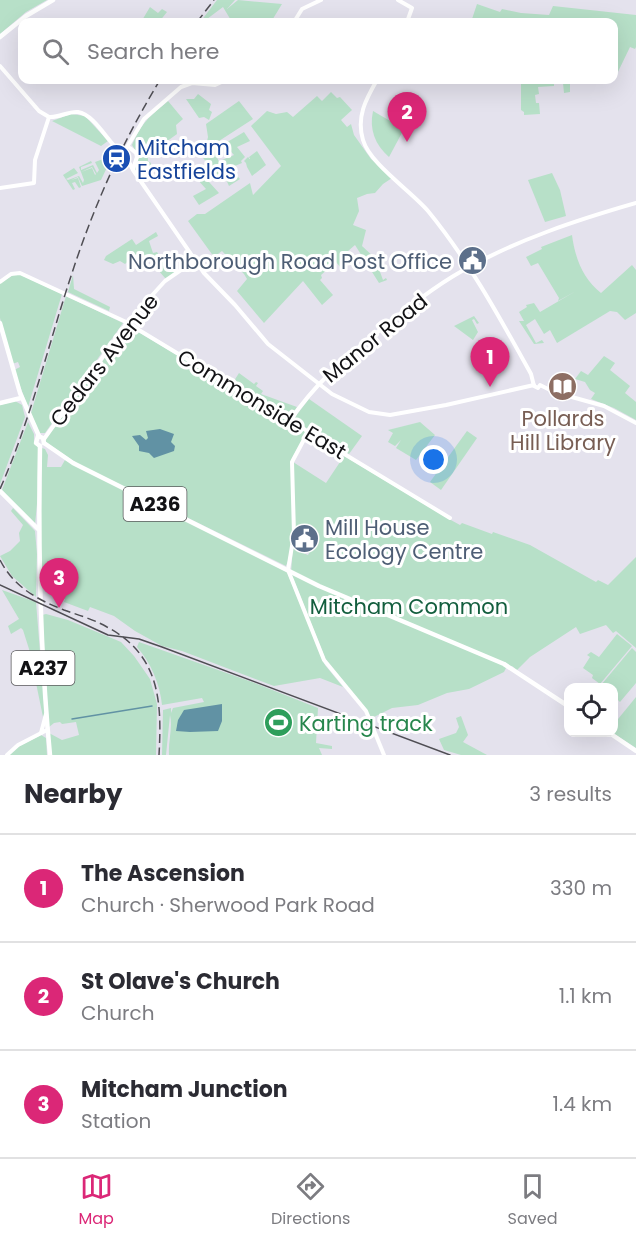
<!DOCTYPE html>
<html lang="en">
<head>
<meta charset="utf-8">
<style>
  :root { --surface:#fff; --page:#f7f7f7; --text:#2b2b33; --muted:#7c7c81; --line:#e1e1e2; --accent:#db2777 }
  body { margin:0; font-family:Poppins,sans-serif; background:var(--page); color:var(--text) }
  .controls { position:absolute; right:18px; bottom:18px; display:grid; overflow:hidden; border-radius:12px; box-shadow:0 6px 24px #0002 }
  .controls button { width:54px; height:54px; display:grid; place-items:center; padding:0; border:0; border-bottom:2px solid var(--line); background:var(--surface); color:var(--text); font:30px sans-serif }
  .you { position:absolute; left:434px; top:460px; width:21px; height:21px; margin:-15px; border:4px solid #fff; border-radius:50%; background:#1a73e8; box-shadow:0 0 0 9px #1a73e833 }
  .badge { display:grid; place-items:center; width:39px; height:39px; border-radius:50%; background:var(--accent); color:#fff; font-size:20px; font-weight:700 }
  .pin { position:absolute; translate:-50% -50px; filter:drop-shadow(0 2px 3px #0008) }
  .pin::after { content:''; position:absolute; top:32px; width:21px; height:18px; background:inherit; clip-path:polygon(0 0,100% 0,50% 100%) }
  .list { margin:0; padding:0; list-style:none }
  h2 { display:flex; justify-content:space-between; align-items:center; height:78px; margin:0; padding:0 24px; font-size:26px }
  h2 small { font-size:20px; font-weight:400; color:var(--muted) }
  .list li { display:grid; grid-template-columns:39px 1fr auto; gap:18px; align-items:center; box-sizing:border-box; height:108px; padding:0 24px; border-top:2px solid var(--line) }
  .list b { display:block; font-size:22px; white-space:nowrap }
  .list p { margin:0; font-size:20px; white-space:nowrap; color:var(--muted) }
  .list em { font-size:20px; font-style:normal; color:var(--muted) }
  .icon { flex:none; width:33px; height:33px; fill:none; stroke:currentColor; stroke-width:2; stroke-linecap:round; stroke-linejoin:round }
  .map { position:relative; flex:none; width:636px; height:755px; overflow:hidden }
  .search { position:absolute; background:var(--surface); box-shadow:0 6px 24px #0002; left:18px; right:18px; top:18px; height:66px; display:flex; align-items:center; gap:15px; box-sizing:border-box; padding:0 21px; border-radius:12px; color:var(--muted); font-size:22px }
  .sheet { height:402px; background:var(--surface) }
  nav { display:flex; justify-content:space-around; align-items:center; box-sizing:border-box; height:84px; border-top:2px solid var(--line); background:var(--surface); font-size:16px; color:var(--muted) }
  nav a { display:grid; justify-items:center; gap:3px }
  nav .on { color:var(--accent) }
  .map>svg:first-child { display:block }
</style>
</head>
<body>
<div class="map">
<svg width="636" height="755" viewBox="0 0 636 755">
  <rect width="100%" height="100%" fill="#e4e2ed"/>
  <g fill="#b7e0c8">
    <path d="M0 0H47L26 12 0 34Z"/>
    <path d="M217 0H235L227 9 238 0 282 4 271 22H232L223 7 203 22 201 21Z"/>
    <path d="M477 4 500 12 502 9 521 13 549 15 553 6 636 15V47L635 49 630 47 615 78 614 22H471Z"/>
    <path d="M150 7 158 13 162 9 167 12 159 22H141Z"/>
    <path d="M521 80H584V81L570 82V92L564 93 563 83H554V86L538 87 539 94 535 95 536 103H539L540 114 524 115V112L521 110Z"/>
    <path d="M331 92 337 98 340 97 352 110 341 120 347 127 351 124 354 135 371 159 392 178 383 184 375 193 367 194 357 198 359 211 353 225 366 230 362 246 375 258 383 280 386 278 387 280 379 283 355 245 340 258 345 265 341 268 336 262 321 275 322 278 320 280 333 295 322 305 303 281 264 323 237 291 247 279 244 274 222 251 214 257 188 221 197 214H205L250 183 253 195 281 166 251 126 267 111 276 114 287 112 293 117 317 96 322 101Z"/>
    <path d="M198 94 211 104 209 110 212 112 209 120 204 117 199 118 186 99H194Z"/>
    <path d="M168 101 183 119 176 125 177 134 148 155V161L151 163 149 177 139 176 134 168 139 156 132 145C142 122 149 117 168 101Z"/>
    <path d="M239 101 253 119 205 150 208 137 206 124Z"/>
    <path d="M373 111 404 129 389 157C375 145 369 129 373 111Z"/>
    <path d="M71 114 85 116 108 141 101 146 52 121Z"/>
    <path d="M244 132 250 141 237 147 245 157 241 161 242 163 230 168 240 179 229 186 223 173 220 175 221 176 209 182 219 193 199 205 193 196 206 189 198 180 202 176V174L213 169 203 158 214 151 220 164 223 162 222 160 234 155 224 144Z"/>
    <path d="M257 151 266 165 252 176 247 167 246 163 244 161 248 157 250 159 249 157Z"/>
    <path d="M106 158 107 161 111 159 101 180 82 186 78 177 71 180 78 178 81 187 79 188 75 182 72 183 75 189 73 190 63 175 74 168 78 173 66 179 68 180 79 176 83 183 84 180 81 172 92 168 95 175 96 174 92 167 81 172 79 167 91 161 92 163 81 167V170L93 165 97 173 99 170 95 162Z"/>
    <path d="M552 173 560 190 566 216 545 222 528 180Z"/>
    <path d="M156 232 158 236 149 241 153 253 157 252 161 259 164 258 175 272 166 279C157 270 151 258 139 252L125 264 120 261 113 264 104 260 106 256 132 239 136 245Z"/>
    <path d="M572 235C575 258 583 279 601 293L632 265 636 270V313L625 320 617 312 610 311 557 343 550 330 544 334 535 319 526 325 536 343 542 340 544 343 534 344 519 321H524L519 312 527 307 526 305 534 303 540 312 576 291 558 301 559 298 538 263 531 266 526 257 542 249 541 247Z"/>
    <path d="M15 274H19L62 294 28 407 14 370 20 367 18 362 12 364 0 318V283Z"/>
    <path d="M73 275 74 289 110 307 109 311 68 292Z"/>
    <path d="M66 296 123 323 45 433H39L31 413Z"/>
    <path d="M474 316 479 323 477 324 474 319 472 320 478 332 473 340 454 326Z"/>
    <path d="M128 326 305 431V435L291 460 293 534 288 561 286 566 78 464 46 442 45 440Z"/>
    <path d="M604 356 615 363 610 370 630 386 625 393 636 402V420L614 408 591 399 595 393 590 390 585 382 575 379 581 371 588 375Z"/>
    <path d="M239 373 254 384 256 382 258 383 256 386 263 391 261 394 297 407 291 416H288L232 384Z"/>
    <path d="M309 399 362 436 349 454 296 422 295 417Z"/>
    <path d="M15 401 22 405 25 417 0 484V405Z"/>
    <path d="M28 422 34 434V443L38 447V493L35 525 2 490Z"/>
    <path d="M420 422 435 435 416 460 396 448 401 440 395 446 388 442 393 433 388 430Z"/>
    <path d="M467 431 477 438 441 490 430 482Z"/>
    <path d="M42 448 45 449 48 455 47 467H61L65 460 287 572 325 665 343 687 320 678 274 686 182 651 162 646 135 631 114 616 90 607 88 611 64 602 65 599 50 595 40 568Z"/>
    <path d="M344 456 449 519 460 525 462 523 492 534 493 532 530 545 596 582 598 580 608 585 636 557V648L616 631 613 633 606 625 580 634 576 627 530 657 517 670 512 666 506 668 504 672 469 689 447 693 418 705 392 708 372 718 327 663 291 573 293 546 297 545 296 550 308 555 314 543 295 531 293 462 326 483Z"/>
    <path d="M13 508 35 531 37 554 36 597 12 576 0 556 10 551 20 541 19 533 23 525 11 511Z"/>
    <path d="M2 590 36 602 45 713 43 717 29 649 23 630 21 628 11 634 8 626 19 619Z"/>
    <path d="M46 614 68 620 121 642 134 656 150 679 157 704 156 755H51L49 733 62 740 79 735 76 722 62 724 60 722 54 723 49 727 42 615Z"/>
    <path d="M617 634 632 646 600 684 592 678 593 675 583 668 590 657 587 655 591 652 599 657Z"/>
    <path d="M139 642 252 682 318 708 316 743 332 746V749L319 748 322 755H169C168 741 173 728 170 715L166 755H162L163 710 171 708V713L173 708 204 702 202 698 162 705C160 684 151 663 137 647Z"/>
    <path d="M632 648 636 652V683L620 702 614 696V688L605 687 601 685Z"/>
    <path d="M636 697V748L613 733 614 724Z"/>
    <path d="M461 716 468 735 463 742 487 755H461L444 750 439 739 456 733 459 727 456 718Z"/>
    <path d="M41 735 46 738 47 755H9L16 748Z"/>
  </g>
  <g fill="#6192a4">
    <path d="M160 429 174 434 171 442 175 446 174 451 154 458 149 453 139 451V446L132 436 140 435 146 440 148 438 146 431Z"/>
    <path d="M222 704V721L218 731 190 732 176 731 178 720 184 710Z"/>
  </g>
  <g fill="none" stroke-linecap="round" stroke-linejoin="round">
    <path stroke="#6192a4" stroke-width="1.5" d="M72 719 152 706"/>
    <g stroke="#fff" stroke-width="4">
      <path d="M398 0 412 8 407 22"/>
      <path d="M294 22 302 9 321 0"/>
      <path d="M0 66 39 111 49 117"/>
      <path d="M377 80C366 99 356 117 363 140 370 164 411 191 428 211 469 261 500 318 531 374L534 386 538 388 540 385 554 392 604 406 636 423"/>
      <path d="M49 117C59 118 68 111 78 112 96 115 109 145 123 154"/>
      <path d="M130 148 136 153 137 157"/>
      <path d="M124 152 133 170 204 273 235 305 268 344 332 394 369 412 390 415 446 405 534 385"/>
      <path d="M121 153 124 152 144 119 181 87 192 83 215 85 226 80"/>
      <path d="M133 169 137 157"/>
      <path d="M0 188 34 183 35 160 49 117"/>
      <path d="M0 282 11 274 20 273 124 321 281 416 291 419 308 432 450 518"/>
      <path d="M291 419C315 385 338 364 370 338 399 315 430 289 462 271 516 240 577 220 636 203"/>
      <path d="M308 432 292 462 294 534 288 570 324 660 366 711 384 755"/>
      <path d="M44 439 127 323 165 281 194 261"/>
      <path d="M41 733 46 714"/>
      <path d="M7 755 18 745 47 730"/>
    </g>
    <g stroke="#fff" stroke-width="4.5">
      <path d="M0 37 26 16 53 0"/>
      <path d="M0 323 20 393 39 436"/>
      <path d="M0 403 21 398"/>
      <path d="M44 443 73 463 319 586 504 664 568 706"/>
      <path d="M40 446C38 550 40 651 50 755"/>
      <path d="M40 446 36 443 38 436 43 438 44 443"/>
      <path d="M0 491 38 529"/>
      <path d="M608 732 636 751"/>
    </g>
    <path stroke="#4f4e54" stroke-width="1.5" d="M0 585 108 635 139 639 162 647 450 755"/>
    <g stroke="#4f4e54" stroke-width="1.5" stroke-dasharray="9 4.5" stroke-linecap="butt">
      <path d="M197 22 214 0"/>
      <path d="M0 489C32 417 49 341 74 267 96 201 124 139 160 80"/>
      <path d="M0 560C14 587 36 599 64 610 78 615 93 619 107 627 160 655 162 702 159 755"/>
    </g>
  </g>
  <defs>
    <symbol id="station-disc" viewBox="-11 -11 22 22"><circle r="9.5" fill="#1a4fb4" stroke="#fff"/><path d="M-3-6H3Q5-6 5-4V2Q5 4 3 4L4.5 6H3L1.5 4h-3L-3 6H-4.5L-3 4Q-5 4-5 2V-4Q-5-6-3-6ZM-3.5-4v3h7v-3ZM-3.5 1v1.5H-2V1ZM2 1v1.5H3.5V1Z" fill="#fff"/></symbol>
    <symbol id="civic-disc" viewBox="-11 -11 22 22"><circle r="9.5" fill="#5c6f8a" stroke="#fff"/><path d="M-.6-6.5H3V-4.5H.6V-3L4-1V1h2V6H-6V1h2V-1L-.6-3ZM-1.2 2.5V6h2.4V2.5Z" fill="#fff"/></symbol>
    <symbol id="library-disc" viewBox="-11 -11 22 22"><circle r="9.5" fill="#8d6e63" stroke="#fff"/><path d="M-6-4Q-3-5.5-.7-3.5V5Q-3 3-6 4ZM6-4Q3-5.5 .7-3.5V5Q3 3 6 4Z" fill="#fff"/></symbol>
    <symbol id="stadium-disc" viewBox="-11 -11 22 22"><circle r="9.5" fill="#2e9e5b" stroke="#fff"/><path d="M0-5a6.5 5 0 1 0 0 10a6.5 5 0 1 0 0-10ZM-3.5-1.8h7v3.6h-7Z" fill="#fff"/></symbol>
  </defs>
  <g fill-rule="evenodd">
    <use href="#station-disc" x="100" y="142" width="33" height="33"/>
    <use href="#civic-disc" x="456" y="244" width="33" height="33"/>
    <use href="#library-disc" x="546" y="370" width="33" height="33"/>
    <use href="#civic-disc" x="288" y="522" width="33" height="33"/>
    <use href="#stadium-disc" x="262" y="706" width="33" height="33"/>
  </g>
  <g text-anchor="middle" dominant-baseline="central" stroke-width="6" stroke-linejoin="round" paint-order="stroke">
    <g fill="#fff" stroke="#59595b" stroke-width="1.5">
      <rect x="123.5" y="487" width="63" height="34" rx="4.5"/>
      <rect x="11.5" y="651" width="63" height="34" rx="4.5"/>
    </g>
    <g font-size="20" font-weight="bold" fill="#121215">
      <text x="155" y="504">A236</text>
      <text x="43" y="668">A237</text>
    </g>
    <g font-size="21" fill="#164399" stroke="#fff" text-anchor="start">
      <text x="137" y="147">Mitcham<tspan x="137" dy="24">Eastfields</tspan></text>
    </g>
    <g font-size="21" fill="#4e5e75" stroke="#fff" text-anchor="end">
      <text x="452" y="261">Northborough Road Post Office</text>
      <text x="325" y="527" text-anchor="start">Mill House<tspan x="325" dy="24">Ecology Centre</tspan></text>
    </g>
    <g font-size="21" fill="#121215" stroke="#fff">
      <text transform="translate(375 338) rotate(-39)">Manor Road</text>
      <text transform="translate(104 360) rotate(-52)">Cedars Avenue</text>
      <text transform="translate(262 404) rotate(31)">Commonside East</text>
    </g>
    <g font-size="21" fill="#785e54" stroke="#fff">
      <text x="563" y="418">Pollards<tspan x="563" dy="24">Hill Library</tspan></text>
    </g>
    <g font-size="21" fill="#135e3e" stroke="#fff">
      <text x="409" y="606">Mitcham Common</text>
    </g>
    <g font-size="21" fill="#27864d" stroke="#fff" text-anchor="start">
      <text x="299" y="723">Karting track</text>
    </g>
  </g>
</svg>
<div class="controls">
<button><svg class="icon" aria-label="locate" viewBox="0 0 24 24"><circle cx="12" cy="12" r="6"/><path d="M12 2v4M12 18v4M2 12h4M18 12h4"/></svg></button>
</div>
<div class="you"></div>
<div class="pin badge" style="left:490px;top:387px">1</div>
<div class="pin badge" style="left:407px;top:142px">2</div>
<div class="pin badge" style="left:59px;top:608px">3</div>
<div class="search"><svg class="icon" aria-label="search" viewBox="0 0 24 24"><circle cx="10" cy="10" r="6"/><path d="M15 15l6 6"/></svg>Search here</div>
</div>
<section class="sheet">
<h2>Nearby<small>3 results</small></h2>
<ul class="list">
<li><span class="badge">1</span><div><b>The Ascension</b><p>Church · Sherwood Park Road</p></div><em>330 m</em></li>
<li><span class="badge">2</span><div><b>St Olave's Church</b><p>Church</p></div><em>1.1 km</em></li>
<li><span class="badge">3</span><div><b>Mitcham Junction</b><p>Station</p></div><em>1.4 km</em></li>
</ul>
</section>
<nav>
<a class="on"><svg class="icon" aria-label="map" viewBox="0 0 24 24"><path d="M3 6l6-2 6 2 6-2v14l-6 2-6-2-6 2zM9 4v14M15 6v14"/></svg>Map</a>
<a><svg class="icon" aria-label="directions" viewBox="0 0 24 24"><path d="M12 3l9 9-9 9-9-9zM9 14v-3h6M13 9l2 2-2 2"/></svg>Directions</a>
<a><svg class="icon" aria-label="saved" viewBox="0 0 24 24"><path d="M7 4h10v16l-5-4-5 4z"/></svg>Saved</a>
</nav>
</body>
</html>
